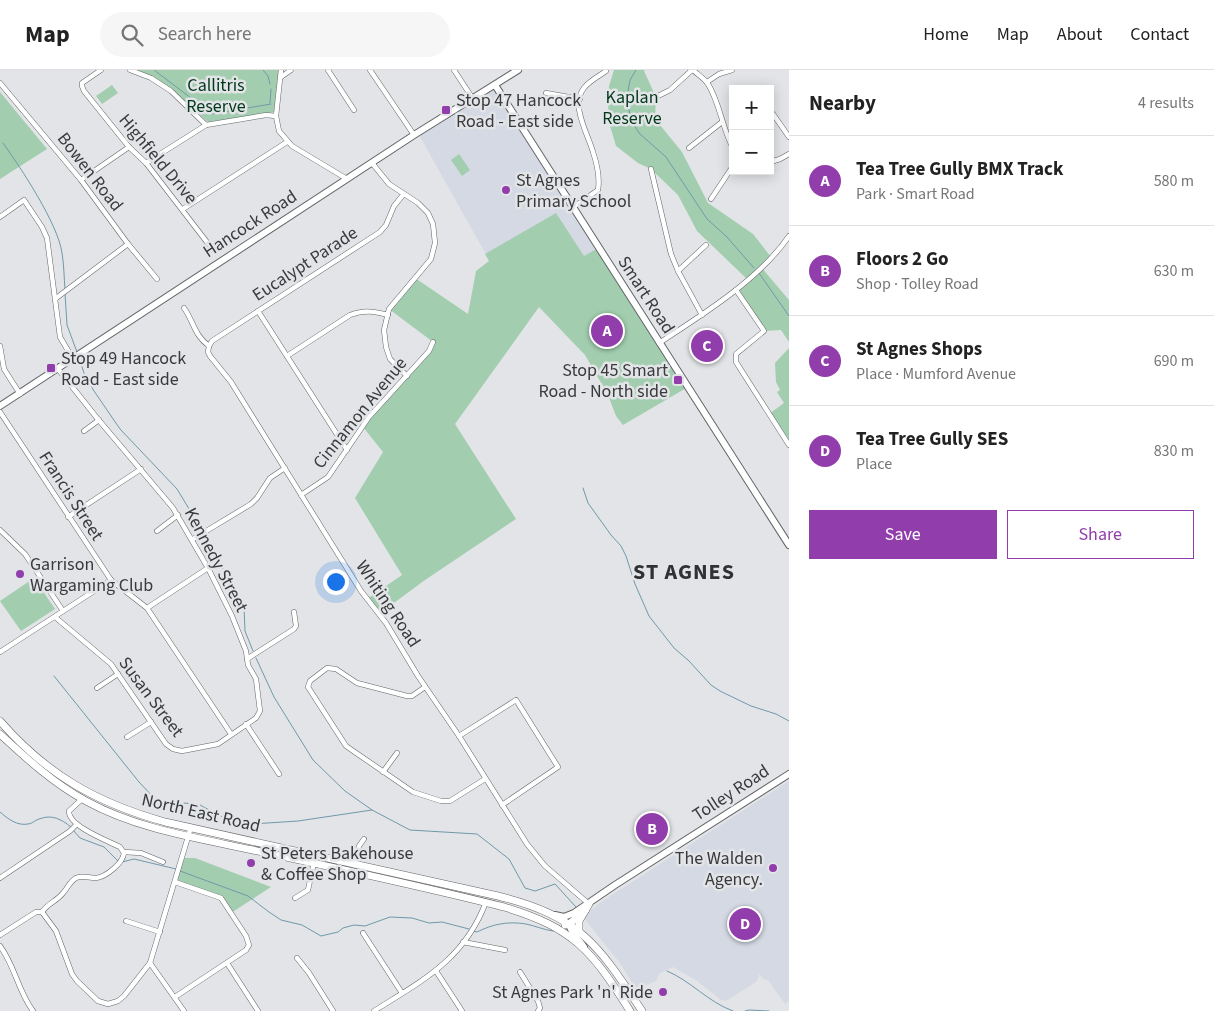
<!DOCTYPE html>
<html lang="en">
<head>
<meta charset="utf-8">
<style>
  :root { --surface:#fff; --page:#f6f6f6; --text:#222; --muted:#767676; --line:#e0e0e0; --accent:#913dab }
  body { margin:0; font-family:"Source Sans 3",sans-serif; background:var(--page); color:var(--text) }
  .controls { position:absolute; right:15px; top:15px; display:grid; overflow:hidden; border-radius:0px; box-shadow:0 2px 12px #0003 }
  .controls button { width:45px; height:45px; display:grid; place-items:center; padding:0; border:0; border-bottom:1px solid var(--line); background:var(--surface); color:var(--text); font:25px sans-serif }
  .you { position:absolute; left:335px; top:511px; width:18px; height:18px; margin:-12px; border:4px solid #fff; border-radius:50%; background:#1a73e8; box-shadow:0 0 0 8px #1a73e833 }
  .badge { display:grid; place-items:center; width:32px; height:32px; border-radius:50%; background:var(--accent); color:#fff; font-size:16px; font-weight:700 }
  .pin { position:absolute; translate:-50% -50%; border:2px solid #fff; box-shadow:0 1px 5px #0006 }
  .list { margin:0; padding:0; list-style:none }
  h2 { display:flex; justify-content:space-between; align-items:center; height:65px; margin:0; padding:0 20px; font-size:21px }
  h2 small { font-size:16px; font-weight:400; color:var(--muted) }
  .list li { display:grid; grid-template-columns:32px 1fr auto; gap:15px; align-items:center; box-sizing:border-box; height:90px; padding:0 20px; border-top:1px solid var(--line) }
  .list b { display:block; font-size:19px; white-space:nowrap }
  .list p { margin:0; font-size:16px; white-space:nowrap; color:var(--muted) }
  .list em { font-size:16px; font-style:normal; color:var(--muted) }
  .actions { display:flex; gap:10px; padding:15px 20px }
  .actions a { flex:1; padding:11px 0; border:1px solid var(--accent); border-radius:0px; text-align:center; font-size:18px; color:var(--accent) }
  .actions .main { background:var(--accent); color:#fff }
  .icon { flex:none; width:28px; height:28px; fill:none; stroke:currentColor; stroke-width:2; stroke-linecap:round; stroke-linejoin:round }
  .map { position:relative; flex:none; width:789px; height:941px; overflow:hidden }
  header { display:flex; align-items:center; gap:30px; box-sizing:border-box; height:70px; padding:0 25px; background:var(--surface); border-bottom:1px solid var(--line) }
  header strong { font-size:24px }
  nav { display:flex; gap:28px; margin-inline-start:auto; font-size:18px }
  .search { width:350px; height:45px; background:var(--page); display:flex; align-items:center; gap:12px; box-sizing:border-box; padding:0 18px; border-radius:28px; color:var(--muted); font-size:19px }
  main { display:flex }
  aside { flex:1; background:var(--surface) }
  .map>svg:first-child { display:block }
</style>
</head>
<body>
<header>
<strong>Map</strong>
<div class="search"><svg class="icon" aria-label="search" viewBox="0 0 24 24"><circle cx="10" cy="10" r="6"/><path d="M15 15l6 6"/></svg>Search here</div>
<nav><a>Home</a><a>Map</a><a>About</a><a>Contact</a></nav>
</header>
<main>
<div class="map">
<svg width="789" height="941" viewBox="0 0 789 941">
  <rect width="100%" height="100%" fill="#e2e4e7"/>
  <g fill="#d4d9e3">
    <path d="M495 15 598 178 511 229 418 63Z"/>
    <path d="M789 711V931L785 934 768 910 763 909 758 902 759 907 756 912 726 931 721 930 696 910 673 897 660 903 656 911 636 919 620 893 583 847 601 832Z"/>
  </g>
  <g fill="#a2ceaf">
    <path d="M137 0H279L274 42 208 52C186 33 164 11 137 0Z"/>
    <path d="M614 0H645L644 1 656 27 655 49 682 82 708 133 753 164 771 187 761 197 789 230V272L781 260 764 261 736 220 747 209 697 161 678 125 651 99 638 93 616 76 608 49 609 16Z"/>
    <path d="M112 15 118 23 102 34 96 26Z"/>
    <path d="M0 22 47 79 0 109Z"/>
    <path d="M459 84 470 100 462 106 451 90Z"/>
    <path d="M556 143 584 186 598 178 688 317 623 355 616 346 608 325 585 285 539 237 455 354 516 449 425 510 379 544 367 529 402 505 355 428 383 382 363 357 433 272 389 239 415 208 468 244 476 201 489 191 485 184Z"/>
    <path d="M789 278V375L769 344 784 333 777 322 780 320 776 312 775 293Z"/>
    <path d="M34 508 55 539 21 561 0 531Z"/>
    <path d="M183 788H195L271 817 231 843 221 828 175 812Z"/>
  </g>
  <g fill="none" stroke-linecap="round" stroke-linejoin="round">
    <g stroke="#7099aa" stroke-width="1">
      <path d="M154 0 212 44 271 34"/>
      <path d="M263 0 268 6 270 14"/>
      <path d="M636 0 630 10 628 21 629 40 633 54 640 64 666 87 707 149 726 166 754 198"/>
      <path d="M270 33 271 19"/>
      <path d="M3 73C21 98 58 154 62 183 64 195 64 207 65 219"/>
      <path d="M759 203 789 246"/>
      <path d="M65 223 67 255 77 282"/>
      <path d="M79 288 85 306 94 321 120 359 177 419 194 447 244 536 245 561 253 581"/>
      <path d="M583 418 588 433 611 465 621 476 626 486 635 514 649 546 674 578 688 590 711 615 720 621 751 636 776 644 789 651"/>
      <path d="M256 588 274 627 313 690 345 721 372 740 410 760 477 764 509 789 525 818 535 821 555 814 576 837"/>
      <path d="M54 606 139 712 159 733 173 736 185 733 200 735 220 746 252 754 298 751 372 740"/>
      <path d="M0 742C8 749 17 756 28 754 32 754 35 750 39 749 52 744 61 749 71 757"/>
      <path d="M73 760 80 768 104 777 118 791"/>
      <path d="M122 792 134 789 176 799"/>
      <path d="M180 801 248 826 269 842 281 850 302 855 321 866 338 862 343 858 354 855 365 856 390 847 412 848 429 853 442 852 469 859"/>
      <path d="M473 861 477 862C493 854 508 851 526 854 536 856 544 860 553 861"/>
      <path d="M667 901C691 911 708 932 733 941"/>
      <path d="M745 941 749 940 769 941"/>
    </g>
    <defs>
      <g id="minor">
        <path d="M101 0 82 13V16L84 21 129 77 146 93 213 180"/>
        <path d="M130 0 151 8 171 21 206 55 266 45 276 46"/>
        <path d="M281 0 276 46 279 61 292 76 347 109"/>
        <path d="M328 0 354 40"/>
        <path d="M370 0 414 65"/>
        <path d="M454 0 473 29"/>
        <path d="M693 0C697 4 704 8 708 14 720 33 722 58 733 78"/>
        <path d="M281 7 291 0"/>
        <path d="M707 12 719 4 732 0"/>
        <path d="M0 13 81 110 128 174 157 209"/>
        <path d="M546 23 580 29"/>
        <path d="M656 27 670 20 692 0"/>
        <path d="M773 44 789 67"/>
        <path d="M689 78 722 52"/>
        <path d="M770 92 780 89 789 84"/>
        <path d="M146 93 206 55"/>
        <path d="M372 93 389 114 418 133 428 143 433 154 435 173 431 189 389 239 384 260 386 277 390 289 407 306"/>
        <path d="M651 99 671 184 678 201 702 245"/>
        <path d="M81 110 129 77"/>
        <path d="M711 129 733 96"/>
        <path d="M572 138 598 120C600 108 597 94 593 82 588 64 570 35 584 18 589 11 599 6 606 1"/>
        <path d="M183 139 287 72"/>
        <path d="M0 147 24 130 42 157 47 168 60 267 73 289"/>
        <path d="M678 201 706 175"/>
        <path d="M736 220 764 261 736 284V292L789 375"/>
        <path d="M55 229 128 174"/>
        <path d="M184 238C194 252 194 265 209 276L208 282 210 286 231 312 361 521 386 553 418 606 459 666 527 774 545 796 589 834"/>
        <path d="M258 241 347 380"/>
        <path d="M659 273C702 245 760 209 789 166"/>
        <path d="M0 276 4 299 20 324"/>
        <path d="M209 276 212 271 380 162 386 155 394 136 403 125"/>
        <path d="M287 286 350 245C364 240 374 241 388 245"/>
        <path d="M0 342 111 510 147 538 231 664"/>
        <path d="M84 361 99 350"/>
        <path d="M301 425 328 407 369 347 429 281 433 272"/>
        <path d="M68 447 141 399"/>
        <path d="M0 460 25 484 63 541"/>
        <path d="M157 461 178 445"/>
        <path d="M193 469 251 434 257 428 270 408 285 398"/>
        <path d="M147 538 208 498"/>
        <path d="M55 547 111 594 166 674 173 679 182 681 218 674 256 648 260 641 256 609 248 595 246 581 232 546 208 498 173 438 97 348 58 299"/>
        <path d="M0 582 111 510"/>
        <path d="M247 589 294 559 296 556 294 542"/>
        <path d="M425 617 412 626H407L357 613 336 599 327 598 310 611 308 617 346 676 413 722 441 731H450L485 709"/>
        <path d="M97 618 118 604"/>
        <path d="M246 654 279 704"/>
        <path d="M459 666 516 630 558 697 502 735"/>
        <path d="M127 667 151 652"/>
        <path d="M383 702 397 683"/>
        <path d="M124 782 141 783 163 792"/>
        <path d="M354 795 359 776 364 769"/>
        <path d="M0 808 70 761 76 755"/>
        <path d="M295 828 308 820 314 792"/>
        <path d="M42 842 56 861 72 904 77 911 98 931 108 934 118 931 124 926 150 893 191 757"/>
        <path d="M42 842C48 833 57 831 63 823 68 818 69 812 76 808 83 805 88 808 96 808 106 807 123 793 124 783L120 777C108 771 68 756 69 741L82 729"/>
        <path d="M126 851 160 862"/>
        <path d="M363 863 402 923"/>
        <path d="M0 865 36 842H42"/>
        <path d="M463 872 505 880"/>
        <path d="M0 876C15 896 18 921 33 941"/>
        <path d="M297 888 309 903 333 941"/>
        <path d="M150 893 184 941"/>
        <path d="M227 893 258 941"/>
        <path d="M436 901 462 941"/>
        <path d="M520 902 538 931 540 938 538 941"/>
        <path d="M175 927 246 880 249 875 246 866 221 828 175 812"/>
        <path d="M374 941C423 910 464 890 486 832"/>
      </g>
      <g id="secondary">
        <path d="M495 15 789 475"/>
        <path d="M0 336 414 65 518 0"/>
        <path d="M555 845 564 847 574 843 615 815 789 704"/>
        <path d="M569 853C570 863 579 869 584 877"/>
      </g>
      <g id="primary">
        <path d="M0 651C47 705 97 733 165 752L498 826C579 846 598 874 642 941"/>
        <path d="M0 664C27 689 53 713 86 731 137 759 197 768 253 780 337 798 421 816 504 837 574 858 592 881 630 941"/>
        <path d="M565 855 569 854 585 841"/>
        <path d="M579 861V851L589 834"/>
      </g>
    </defs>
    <use href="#minor" stroke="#636567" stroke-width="5.5"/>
    <use href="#secondary" stroke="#636567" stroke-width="8"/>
    <use href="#primary" stroke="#636567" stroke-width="8"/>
    <use href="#minor" stroke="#fff" stroke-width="4.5"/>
    <use href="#secondary" stroke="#fff" stroke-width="6"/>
    <use href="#primary" stroke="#fff" stroke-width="7"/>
  </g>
  <g fill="#913dab" stroke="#e2e4e7" stroke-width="2">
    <rect x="441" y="35" width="10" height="10" rx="2.5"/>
    <circle cx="506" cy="120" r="5"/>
    <rect x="46" y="293" width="10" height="10" rx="2.5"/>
    <rect x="673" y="305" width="10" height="10" rx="2.5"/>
    <circle cx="20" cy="504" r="5"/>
    <circle cx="251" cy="793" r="5"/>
    <circle cx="773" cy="798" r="5"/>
    <circle cx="663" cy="922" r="5"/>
  </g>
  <g text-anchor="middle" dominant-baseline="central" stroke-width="5" stroke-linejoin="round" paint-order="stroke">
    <g font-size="18" fill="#00381a" stroke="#e2e4e7">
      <text x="216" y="15">Callitris<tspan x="216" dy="21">Reserve</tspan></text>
      <text x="632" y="27">Kaplan<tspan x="632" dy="21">Reserve</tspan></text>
    </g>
    <g font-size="18" fill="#393a3b" stroke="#e2e4e7" text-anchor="start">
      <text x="456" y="30">Stop 47 Hancock<tspan x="456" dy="21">Road - East side</tspan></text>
      <text x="516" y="110">St Agnes<tspan x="516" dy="21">Primary School</tspan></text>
      <text x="61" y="288">Stop 49 Hancock<tspan x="61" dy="21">Road - East side</tspan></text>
      <text x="668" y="300" text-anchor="end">Stop 45 Smart<tspan x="668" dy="21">Road - North side</tspan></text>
      <text x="30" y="494">Garrison<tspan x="30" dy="21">Wargaming Club</tspan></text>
      <text x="261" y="783">St Peters Bakehouse<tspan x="261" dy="21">&amp; Coffee Shop</tspan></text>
      <text x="763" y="788" text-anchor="end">The Walden<tspan x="763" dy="21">Agency.</tspan></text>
      <text x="653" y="922" text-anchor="end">St Agnes Park 'n' Ride</text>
    </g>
    <g font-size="18" fill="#393a3b" stroke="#e2e4e7">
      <text transform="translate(158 89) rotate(50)">Highfield Drive</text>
      <text transform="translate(90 102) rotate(52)">Bowen Road</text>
      <text transform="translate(250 154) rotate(-33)">Hancock Road</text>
      <text transform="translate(305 194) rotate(-33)">Eucalypt Parade</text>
      <text transform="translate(646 225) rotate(57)">Smart Road</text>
      <text transform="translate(360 343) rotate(-51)">Cinnamon Avenue</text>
      <text transform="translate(71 426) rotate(57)">Francis Street</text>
      <text transform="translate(216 490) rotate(62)">Kennedy Street</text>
      <text transform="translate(388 534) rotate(56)">Whiting Road</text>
      <text transform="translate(151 627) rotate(53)">Susan Street</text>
      <text transform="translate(731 723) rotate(-33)">Tolley Road</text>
      <text transform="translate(201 743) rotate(13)">North East Road</text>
    </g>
    <g font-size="22" font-weight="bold" letter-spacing="1" fill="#2f3133" stroke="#e2e4e7">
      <text x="684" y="502">ST AGNES</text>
    </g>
  </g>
</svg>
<div class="controls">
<button>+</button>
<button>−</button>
</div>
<div class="you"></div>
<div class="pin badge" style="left:607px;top:261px">A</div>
<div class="pin badge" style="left:652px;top:759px">B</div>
<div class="pin badge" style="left:707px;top:276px">C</div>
<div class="pin badge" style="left:745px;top:854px">D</div>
</div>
<aside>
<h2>Nearby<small>4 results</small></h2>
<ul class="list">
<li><span class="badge">A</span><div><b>Tea Tree Gully BMX Track</b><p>Park · Smart Road</p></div><em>580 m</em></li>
<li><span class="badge">B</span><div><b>Floors 2 Go</b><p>Shop · Tolley Road</p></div><em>630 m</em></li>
<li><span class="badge">C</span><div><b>St Agnes Shops</b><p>Place · Mumford Avenue</p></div><em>690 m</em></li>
<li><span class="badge">D</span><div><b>Tea Tree Gully SES</b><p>Place</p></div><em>830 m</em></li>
</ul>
<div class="actions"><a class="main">Save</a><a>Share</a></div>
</aside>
</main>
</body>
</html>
